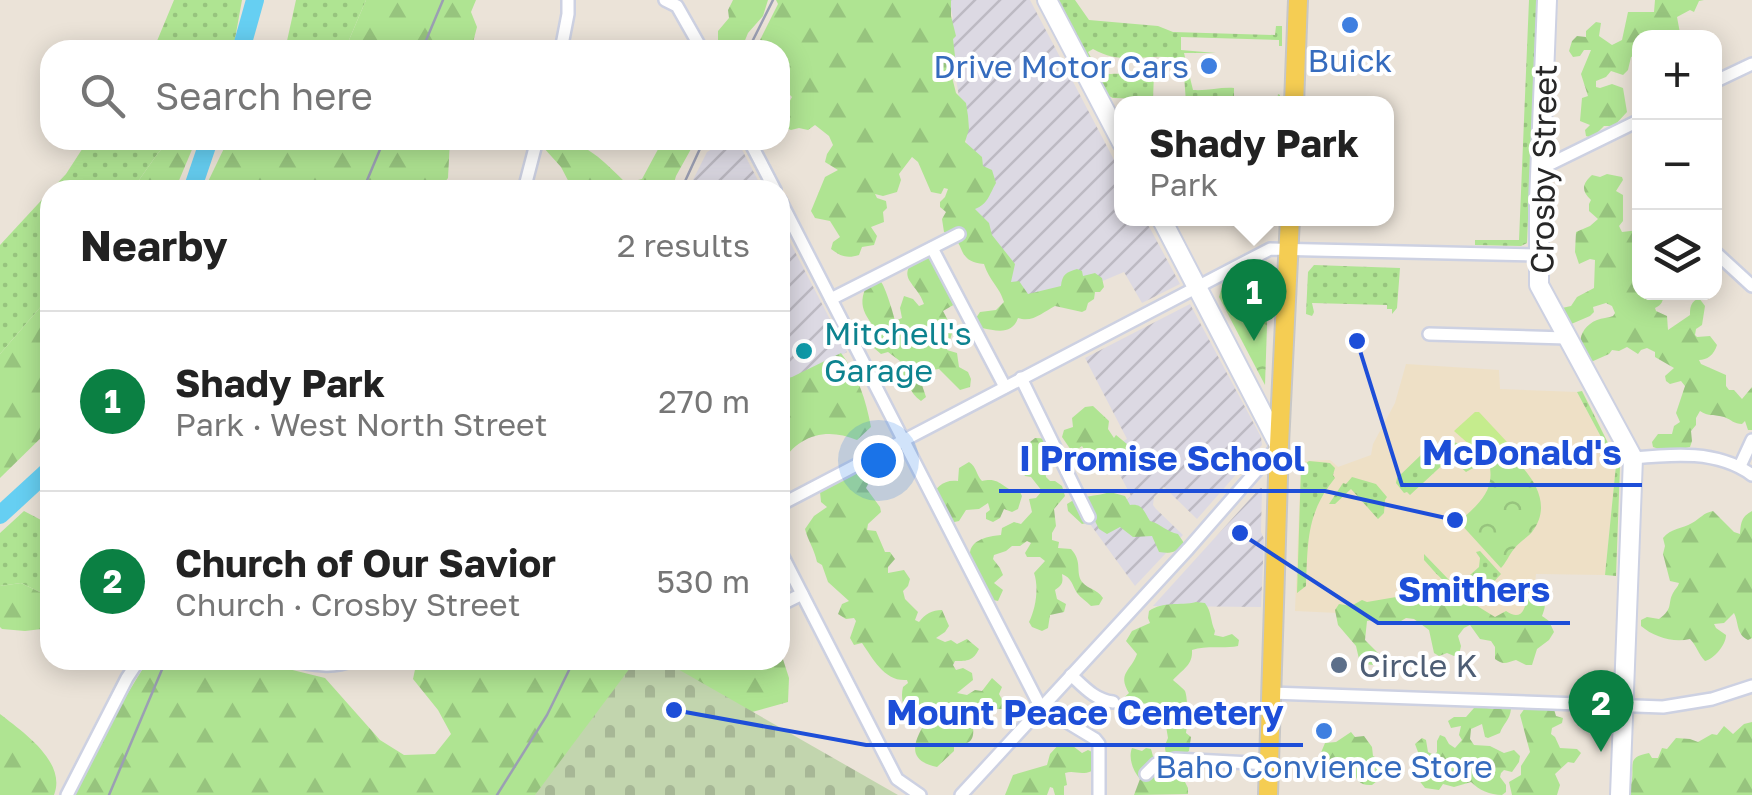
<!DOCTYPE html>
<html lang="en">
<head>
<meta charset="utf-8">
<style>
  :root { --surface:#fff; --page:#f2f2f2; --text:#222; --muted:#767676; --line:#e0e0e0; --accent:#0b8043 }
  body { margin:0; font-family:"Golos Text",sans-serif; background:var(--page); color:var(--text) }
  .controls { position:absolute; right:30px; top:30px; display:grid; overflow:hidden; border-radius:20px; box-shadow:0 5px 25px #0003 }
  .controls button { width:90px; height:90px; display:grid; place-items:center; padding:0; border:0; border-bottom:2px solid var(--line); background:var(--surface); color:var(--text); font:50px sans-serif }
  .you { position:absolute; left:878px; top:460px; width:35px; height:35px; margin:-25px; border:8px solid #fff; border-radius:50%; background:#1a73e8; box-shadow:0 0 0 15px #1a73e833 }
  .badge { display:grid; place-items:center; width:65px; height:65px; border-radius:50%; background:var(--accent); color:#fff; font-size:32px; font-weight:700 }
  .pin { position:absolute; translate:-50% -82px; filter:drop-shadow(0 2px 5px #0008) }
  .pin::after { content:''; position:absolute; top:52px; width:35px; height:30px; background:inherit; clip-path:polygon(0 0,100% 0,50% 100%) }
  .popup { position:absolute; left:1114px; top:96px; width:280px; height:130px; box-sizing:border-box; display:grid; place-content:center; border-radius:20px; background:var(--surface); filter:drop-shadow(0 2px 8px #0005); font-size:32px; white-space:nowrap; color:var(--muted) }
  .popup b { font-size:38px; color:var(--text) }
  .popup::after { content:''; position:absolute; left:50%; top:100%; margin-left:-20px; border:20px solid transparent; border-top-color:var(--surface) }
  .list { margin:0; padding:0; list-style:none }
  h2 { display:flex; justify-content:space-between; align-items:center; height:130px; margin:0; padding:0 40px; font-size:42px }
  h2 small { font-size:32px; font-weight:400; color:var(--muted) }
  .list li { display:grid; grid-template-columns:65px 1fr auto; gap:30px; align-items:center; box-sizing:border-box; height:180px; padding:0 40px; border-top:2px solid var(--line) }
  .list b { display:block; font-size:38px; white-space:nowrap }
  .list p { margin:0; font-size:32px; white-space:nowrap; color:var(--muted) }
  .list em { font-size:32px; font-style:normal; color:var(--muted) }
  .icon { flex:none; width:55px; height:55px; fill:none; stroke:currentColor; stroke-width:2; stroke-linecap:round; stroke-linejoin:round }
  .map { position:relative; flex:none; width:1752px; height:795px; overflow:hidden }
  .search { position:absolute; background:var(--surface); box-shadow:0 5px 25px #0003; left:40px; top:40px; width:750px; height:110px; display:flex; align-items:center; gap:25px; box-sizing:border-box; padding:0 35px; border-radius:30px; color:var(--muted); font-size:38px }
  .panel { position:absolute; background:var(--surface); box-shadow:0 5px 25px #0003; left:40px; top:180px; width:750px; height:490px; border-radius:30px }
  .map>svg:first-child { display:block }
</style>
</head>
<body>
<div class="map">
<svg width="1752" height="795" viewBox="0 0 1752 795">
  <defs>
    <pattern id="industrial-furrows" width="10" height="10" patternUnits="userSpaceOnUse" patternTransform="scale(2.5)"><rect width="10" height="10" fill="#dcd9e3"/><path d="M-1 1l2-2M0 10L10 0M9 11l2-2" fill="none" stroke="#bdbac3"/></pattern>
    <pattern id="grass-dots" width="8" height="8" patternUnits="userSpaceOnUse" patternTransform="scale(2.5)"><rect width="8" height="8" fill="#afe492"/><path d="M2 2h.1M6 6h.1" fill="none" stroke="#97c47e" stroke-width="1.8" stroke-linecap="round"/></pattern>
    <pattern id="forest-firs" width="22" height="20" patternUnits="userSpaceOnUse" patternTransform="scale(2.5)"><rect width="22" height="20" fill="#afe492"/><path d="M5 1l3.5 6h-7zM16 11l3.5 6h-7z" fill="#97c47e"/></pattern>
    <pattern id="cemetery-stones" width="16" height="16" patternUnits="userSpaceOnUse" patternTransform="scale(2.5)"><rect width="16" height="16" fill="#c2d5ae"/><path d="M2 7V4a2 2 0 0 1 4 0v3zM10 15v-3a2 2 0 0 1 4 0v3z" fill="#a7b796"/></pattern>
    <pattern id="park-crowns" width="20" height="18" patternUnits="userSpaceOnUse" patternTransform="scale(2.5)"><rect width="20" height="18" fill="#afe492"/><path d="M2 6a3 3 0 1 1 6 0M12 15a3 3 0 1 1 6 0" fill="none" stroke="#97c47e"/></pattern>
  </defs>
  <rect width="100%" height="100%" fill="#ebe3d8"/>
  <g fill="url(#industrial-furrows)">
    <path d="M949 0H1030L1121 173 1122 218 1145 219 1180 284 1142 303 1124 272 1024 314 958 195 967 146 947 23 953 18Z"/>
    <path d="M727 140H737L763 190H688L707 152Z"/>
    <path d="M780 223 847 352 780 387Z"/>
    <path d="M1190 304 1261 437 1262 445 1197 519 1164 487 1154 497 1153 505 1156 509 1183 535 1135 586 1090 524 1115 511 1131 496 1107 450 1127 439 1085 358Z"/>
    <path d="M1260 488H1262L1261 532 1264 539 1261 607 1153 606Z"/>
  </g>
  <path fill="#eee0c6" d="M1406 364 1499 370 1500 389 1577 392 1616 465 1605 575 1536 574 1531 622 1295 611 1301 461 1330 460 1338 467 1371 455 1373 444 1395 403Z"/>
  <g fill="url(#grass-dots)">
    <path d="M174 0H242L233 50H150L157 41Z"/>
    <path d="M296 0H366L349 40 341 50H285Z"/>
    <path d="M1054 0H1075L1089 20 1158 26 1173 32 1275 35 1276 26H1282V46H1279V40L1181 37V50L1216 53H1184L1193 90C1208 91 1220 87 1234 88V101L1277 102 1278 94 1280 95V103L1198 101 1197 103H1186L1183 60C1151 50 1126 68 1093 49L1088 52C1107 89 1109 64 1138 80L1150 77 1154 73 1153 99 1113 98 1103 93Z"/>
    <path d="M1529 0H1537L1527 243 1521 246 1475 245V240H1519Z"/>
    <path d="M88 140H171L158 153 132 190H51L66 174Z"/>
    <path d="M50 191V296L0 354V245Z"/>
    <path d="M1314 265 1400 268 1397 308 1392 314V309H1387V305L1312 303 1314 312 1312 316 1306 314 1308 272Z"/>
    <path d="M1582 391 1620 467 1616 576 1605 575 1616 465 1577 392Z"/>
    <path d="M1444 442C1462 441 1475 448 1484 462L1466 472 1450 458 1410 495 1407 492 1404 493 1396 483 1397 478 1423 453Z"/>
    <path d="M1309 461 1330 463 1335 468 1333 475 1335 478C1306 514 1308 542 1306 586L1297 593 1301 467Z"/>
    <path d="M1352 477 1376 484 1387 497 1385 500 1384 513 1378 519 1351 489 1335 504H1329L1343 483 1346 484Z"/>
    <path d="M24 511 41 520 50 568V597L21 583 0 586V533Z"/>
    <path d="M1480 551 1501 574 1487 589 1490 595C1459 602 1444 582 1424 560V554L1452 583H1461L1479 567 1480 558 1476 552Z"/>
  </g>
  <g fill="url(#forest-firs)">
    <path d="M366 0H476L471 12 477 27 471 50H341L349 40Z"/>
    <path d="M733 0H768L763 16 748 33 741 50H708L712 45 718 44V31L729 18 728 10Z"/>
    <path d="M776 0H951V16L956 36 953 39 955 56 950 69 956 93 966 103 968 116 969 129 965 142 982 157 983 166 992 170 996 183C989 195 988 204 975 209L989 223 992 235 1015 264 1011 282 1019 281 1028 294 1061 286C1062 275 1066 272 1077 269L1082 271 1083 276 1095 273 1102 278 1104 287 1100 292H1095L1094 299 1088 303 1086 310 1082 312 1055 306C1043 312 1033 323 1018 318 1012 335 997 331 982 328L976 318 980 312 996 310 1004 302C999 286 990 282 984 264 953 262 968 238 944 232L942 219 946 212 940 207V202L945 197 948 189 944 188 941 194 931 192 918 162 912 157 899 174 901 180 897 192 883 196 875 194 877 198 886 201 887 208 883 212 884 222 871 227 877 236 874 245 862 247 859 255C847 259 840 256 831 249L833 242 840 237 830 221 815 218 811 211 825 177 838 170 825 162 827 154 833 145 829 136 815 125 808 130 799 128 791 130 783 127 780 132V119L792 97 784 89 780 88V50H755L778 4Z"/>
    <path d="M1655 0H1704L1699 1 1694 12 1690 10 1677 17 1680 33 1685 34 1688 37 1640 38 1639 54 1631 57 1628 70 1623 75 1611 71 1606 77 1596 81V87L1600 88 1612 84 1623 88 1627 112 1614 126H1604L1592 138 1586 136 1585 130 1590 125 1580 121 1582 98 1588 96 1581 74 1591 50H1584L1580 56 1573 57 1569 51 1572 41 1577 36 1586 37V31L1596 22 1601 23 1599 36 1612 45 1622 40 1628 12H1654Z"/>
    <path d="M171 140H196L175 190H132L158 153Z"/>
    <path d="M228 140H450L448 178 439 190H204Z"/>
    <path d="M553 140C586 140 604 162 626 183L642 179 663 140H696L676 176 672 190H573L561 167 543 147Z"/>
    <path d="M1607 174 1622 177 1623 180 1616 191 1623 195V221L1619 226 1622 232 1639 230V255L1634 258 1632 265 1639 270 1640 292 1664 293C1663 301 1662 305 1655 308L1656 311 1667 316 1668 330 1690 315C1690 306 1691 302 1699 298L1705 306 1702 325 1696 329 1695 335 1697 337 1710 336 1717 345C1714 355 1707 360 1699 360L1701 364 1726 375V386L1729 390H1734L1742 399 1752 387V430H1748L1745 421 1742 424C1734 424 1732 420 1724 417 1715 414 1708 417 1700 411L1696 418V425L1691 431 1692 441 1690 447 1668 452 1653 447 1652 442 1658 434H1672L1674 426 1680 422 1676 413 1685 386 1681 381 1670 384 1666 381 1665 376 1674 368 1655 357V352L1647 348 1641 350 1638 354 1627 347 1619 351 1612 350 1609 354 1591 362C1575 351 1577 328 1597 320 1602 318 1608 318 1613 316L1615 313 1612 306 1606 303 1593 307 1594 312 1590 316 1569 325 1558 312 1562 308 1571 306 1577 297 1594 288 1595 260 1590 259 1579 264 1575 252 1576 232 1590 226 1598 219 1589 211V204L1591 200C1581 191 1582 184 1592 175L1600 177Z"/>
    <path d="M919 256 935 258 945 281 943 283 953 294 955 304 943 311 953 330 947 350 957 353 959 367 968 372 971 379 970 387 960 390 939 369 927 371 920 367 916 373 920 379 926 397 921 401C909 393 908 380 898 369L900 361 888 352 881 354 874 348 877 343 883 342C875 322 854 313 866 287L881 282C885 286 894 315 895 321L902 318 900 308 904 296 913 299 919 306 924 304C918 283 893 278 919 256Z"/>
    <path d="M50 296V429L0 478V354Z"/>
    <path d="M841 353C858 375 866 400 871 427L857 440C826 427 798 435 780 465V380L792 377Z"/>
    <path d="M1093 406 1109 421 1108 429 1114 438 1116 435 1133 449 1128 457 1120 454C1116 466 1113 470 1101 472L1094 467 1082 446 1073 453 1062 437 1064 430 1073 427 1072 418 1085 407Z"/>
    <path d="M1035 438C1057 437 1053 458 1045 470L1046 477 1050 481H1055L1062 486 1065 496 1054 509 1056 526 1052 533V540L1059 542 1058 548 1071 549C1083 562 1075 572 1082 582 1089 590 1096 588 1103 598L1099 605 1091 606C1086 601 1081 598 1077 593 1072 585 1072 578 1062 574 1063 582 1063 585 1055 590L1057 599 1066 604 1064 612 1050 615 1048 628 1042 631 1032 627 1029 622C1036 608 1039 587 1034 573L1045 561 1040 557H1027L1025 553 1031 543 1027 541 1020 546H1012L1006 551 994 555 993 559 1000 568 1003 575 994 583 1003 590 998 601 993 600 988 595C973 567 951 540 1001 535L1002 528 1014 522 1021 524 1032 512 1029 499 1036 498 1042 491 1031 477 1025 476 1020 467 1025 455 1024 447Z"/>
    <path d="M969 462C977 467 976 475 982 481 1002 476 1002 491 1020 492L1022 496 1018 509 1012 512 1004 509 1000 518 993 522 986 519V513L990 510 988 503 979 509 966 510 959 521 950 523 931 500C935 487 944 479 958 481L959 468Z"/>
    <path d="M871 463 875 471 866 488 880 507 881 512 868 524 867 530 876 531 885 552H890L895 559 888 567V573L904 570 910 579 908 586 903 591 905 599 918 612 915 620 919 622C925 614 932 610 942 610L949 626 945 632 936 638 945 642 951 640 957 644 967 639 979 649C973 661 968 661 955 661L953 665 956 670 963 668 972 673 973 680 957 693 967 695 975 690 982 691 992 678 1002 687 999 694 1004 703 1002 709H982L975 714 968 712C972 719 978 739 967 743 963 745 958 744 954 745V751L937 767C909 761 912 746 923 726 907 720 899 704 903 687L908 683 907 680C885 682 873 659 862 643L854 645 850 638 856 621 854 618 846 619 838 614 842 604 849 601 828 582 822 565 817 562C814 548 808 541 805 529L814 516 827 507 821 502 820 492 835 478 847 473 852 475 857 468Z"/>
    <path d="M1110 492 1125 496 1130 505C1143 503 1144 512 1150 521 1161 524 1167 532 1178 534L1184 543C1176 553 1170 554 1159 552L1152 536 1133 537 1120 527 1107 534 1099 529 1095 521 1082 524 1068 511 1067 504C1080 495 1096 497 1110 492Z"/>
    <path d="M1713 511 1734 532 1740 534C1741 523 1741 517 1752 511V638L1748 640C1736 634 1739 623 1734 613L1724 623 1714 624 1716 628 1726 635C1726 645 1714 659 1705 661 1698 654 1697 646 1690 639 1673 643 1654 637 1641 626V620L1647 617 1659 619C1674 608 1667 604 1673 593 1675 589 1678 587 1679 583L1670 581 1663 554 1665 546 1663 538C1671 528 1682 529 1692 523 1701 518 1703 513 1713 511Z"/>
    <path d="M21 583 50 597V628L25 631 2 629 0 627V586Z"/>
    <path d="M1531 593 1540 594C1546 603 1546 606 1542 616L1549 621 1554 632 1549 640 1537 649 1532 665H1526L1516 660C1507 662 1504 666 1495 659V647L1491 641 1480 639 1470 625 1464 628 1458 636 1461 646 1459 655 1454 656 1447 653 1439 656 1434 653 1429 630 1414 619 1406 618 1396 624 1373 620 1367 621 1365 640 1378 653 1373 665 1365 664 1359 659 1356 646 1338 625 1335 610 1339 604 1351 606 1362 600 1367 602 1402 596 1447 605 1474 604 1495 617 1506 611C1520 621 1526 611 1526 597Z"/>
    <path d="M1196 602 1205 603C1212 612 1210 621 1215 631L1214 635 1223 637 1232 634 1239 640 1238 646C1224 649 1206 645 1192 650 1193 665 1183 669 1173 680 1175 682 1184 689 1185 691 1188 698 1188 725 1186 733L1191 737 1189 751 1177 760C1165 756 1162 750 1168 738L1163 708H1149L1144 703C1135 710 1125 715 1118 703L1129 693C1117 673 1131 671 1137 654L1126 641 1132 631 1150 623 1148 618 1149 611C1163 601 1180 606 1196 602Z"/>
    <path d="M780 650 789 678 788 702 741 715 572 795H74L92 752 148 660H252L325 678 380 740 404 755 435 754 451 734 438 710 413 679 417 660 508 662 511 660H780Z"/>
    <path d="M1533 706H1553L1556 716 1563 718 1562 723 1552 728 1551 734 1555 737 1560 748 1577 749 1581 753 1574 763 1568 762 1555 774 1560 785 1557 795H1512L1509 782 1521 775V766L1530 752 1520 715 1525 708Z"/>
    <path d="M1481 707 1493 709 1508 707 1511 709C1510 720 1503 724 1500 733L1488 738 1485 737 1482 724 1471 729 1470 739 1474 745 1490 746 1504 753 1514 750 1520 756 1519 762 1512 772 1504 770 1501 773 1500 777 1506 785V792L1502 795C1490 795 1479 790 1471 782L1454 787 1443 784 1439 790 1425 788 1418 779V772L1425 768 1417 761 1418 752 1415 744 1422 738 1426 740 1428 752 1434 755 1437 752V741L1440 735 1445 737 1449 744 1455 748 1462 740 1459 735 1461 726 1451 728 1448 721 1454 717H1466L1474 708Z"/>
    <path d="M0 714C23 732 67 762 54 795H0Z"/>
    <path d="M1752 722V795H1627C1629 790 1631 785 1632 780 1634 764 1627 757 1649 753L1652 758H1658L1662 748 1667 749 1676 738 1690 739 1698 742 1712 734 1717 735 1724 726 1733 734 1744 724Z"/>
    <path d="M1351 732 1355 737 1364 736 1372 747 1373 756 1379 759 1382 770 1377 781 1372 785C1360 786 1356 780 1353 770L1341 771 1333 762 1324 760 1320 755 1325 743 1336 742Z"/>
    <path d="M1060 743H1069L1082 753 1088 750 1092 752V771C1080 776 1075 770 1065 773L1067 785 1064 786V795H1055L1053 788 1050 787 1047 795H1005L1013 775 1047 765 1050 754Z"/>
    <path d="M1132 748 1142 751 1146 748 1151 749 1154 760 1165 770 1176 764 1188 763 1183 778 1188 788V794L1134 795 1140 779C1133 771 1128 758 1132 748Z"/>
  </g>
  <path fill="url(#cemetery-stones)" d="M636 660H662L898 795H535Z"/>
  <g fill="url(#park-crowns)">
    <path d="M1268 264 1269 266 1265 385 1219 297 1222 287Z"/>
    <path d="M1504 449C1527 469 1556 501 1532 532 1527 538 1519 542 1514 549 1509 555 1506 563 1501 568L1459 522C1478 504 1496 491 1489 463Z"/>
  </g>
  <path fill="#c5ec8d" d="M1475 412H1479L1507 442 1487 460 1454 431Z"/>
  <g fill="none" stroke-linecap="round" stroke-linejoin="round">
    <g stroke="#66cff2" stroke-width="18">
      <path d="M241 50 255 0"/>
      <path d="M192 190 209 140"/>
      <path d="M0 515 50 469"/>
    </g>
    <defs>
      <g id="street">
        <path d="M665 0 677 6 702 50"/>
        <path d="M561 50 568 14V0"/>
        <path d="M1714 82 1752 64"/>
        <path d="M749 140 775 190"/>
        <path d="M1542 168 1640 120"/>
        <path d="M524 190 537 140"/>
        <path d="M780 200 1041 708"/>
        <path d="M932 248 1005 387"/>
        <path d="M1714 251 1752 286"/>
        <path d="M831 299 959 234"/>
        <path d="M1429 334 1566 338"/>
        <path d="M1021 378 1089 517"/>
        <path d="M1633 458C1673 454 1718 450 1752 475"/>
        <path d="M1740 466 1752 440"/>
        <path d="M780 505 1270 249 1538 255"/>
        <path d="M780 551 897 779 920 795"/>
        <path d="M780 605 802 594"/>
        <path d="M288 660C309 663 331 670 352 660"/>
        <path d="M1071 675C1084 687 1095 700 1113 702"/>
        <path d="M1271 693 1663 707 1712 699 1752 686"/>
        <path d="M1042 707 1095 739 1099 744V795"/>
        <path d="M1146 774 1156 764 1175 759 1270 764"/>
        <path d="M67 795 127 678 139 660"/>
        <path d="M961 795 1188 549 1279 445"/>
      </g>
      <g id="secondary">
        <path d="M1047 0 1122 143"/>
        <path d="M1547 0 1539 202V285L1633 458 1620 795"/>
        <path d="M1161 218 1279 445"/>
      </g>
      <g id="primary">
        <path d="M1294 104 1298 0"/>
        <path d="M1268 795 1279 445 1290 218"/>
      </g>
    </defs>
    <use href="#street" stroke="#cdd1e2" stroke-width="16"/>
    <use href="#secondary" stroke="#cdd1e2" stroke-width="22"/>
    <use href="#primary" stroke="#c7c7c7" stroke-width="22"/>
    <use href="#street" stroke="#fff" stroke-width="11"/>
    <use href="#secondary" stroke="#fff" stroke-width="18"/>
    <use href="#primary" stroke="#f5cd53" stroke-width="18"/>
    <g stroke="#9b9fb3" stroke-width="2.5">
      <path d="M422 50 443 0"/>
      <path d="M748 50 773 0"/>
      <path d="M363 190 384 140"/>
      <path d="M681 190 704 140"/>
      <path d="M109 795 166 660"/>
      <path d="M497 795 547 715 574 660"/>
    </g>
  </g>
  <g fill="#3f7fe0" stroke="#fff" stroke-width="4">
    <circle cx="1350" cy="25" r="10"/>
    <circle cx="1209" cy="66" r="10"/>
    <circle cx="1324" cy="731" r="10"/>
  </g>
  <circle fill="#0f9aa8" stroke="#fff" stroke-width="4" cx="804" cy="351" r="10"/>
  <circle fill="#5c6f8a" stroke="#fff" stroke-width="4" cx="1339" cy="665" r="10"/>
  <g text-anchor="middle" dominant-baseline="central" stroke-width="8" stroke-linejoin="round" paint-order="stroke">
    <g font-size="32" fill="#366cbe" stroke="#fff">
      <text x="1350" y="60">Buick</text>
      <text x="1189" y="66" text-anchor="end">Drive Motor Cars</text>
      <text x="1324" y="766">Baho Convience Store</text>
    </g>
    <g font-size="32" fill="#272727" stroke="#fff">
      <text transform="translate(1543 169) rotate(-89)">Crosby Street</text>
    </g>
    <g font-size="32" fill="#0d838f" stroke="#fff" text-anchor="start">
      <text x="824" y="333">Mitchell's<tspan x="824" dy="37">Garage</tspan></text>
    </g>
    <g font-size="32" fill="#4e5e75" stroke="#fff" text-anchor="start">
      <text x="1359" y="665">Circle K</text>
    </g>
  </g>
  <path fill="none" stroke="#1d4ed8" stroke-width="4" d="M1357 341L1402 485H1642M1455 520L1325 491H999M1240 533L1378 623H1570M674 710L866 745H1303"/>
  <g fill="#1d4ed8" stroke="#fff" stroke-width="4">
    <circle cx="1357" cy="341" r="10"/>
    <circle cx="1455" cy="520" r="10"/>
    <circle cx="1240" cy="533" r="10"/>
    <circle cx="674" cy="710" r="10"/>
  </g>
  <g font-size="35" text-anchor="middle" font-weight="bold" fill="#1d4ed8" stroke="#fff" stroke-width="8" stroke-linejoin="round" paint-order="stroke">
    <text x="1522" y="465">McDonald's</text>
    <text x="1162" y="471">I Promise School</text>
    <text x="1474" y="602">Smithers</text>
    <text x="1085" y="725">Mount Peace Cemetery</text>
  </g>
</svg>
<div class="controls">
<button>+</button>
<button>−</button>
<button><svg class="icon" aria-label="layers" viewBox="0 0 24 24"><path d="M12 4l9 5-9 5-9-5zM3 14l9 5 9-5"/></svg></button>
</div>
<div class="you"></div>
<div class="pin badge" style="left:1254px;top:341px">1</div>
<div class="popup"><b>Shady Park</b>Park</div>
<div class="pin badge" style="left:1601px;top:752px">2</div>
<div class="search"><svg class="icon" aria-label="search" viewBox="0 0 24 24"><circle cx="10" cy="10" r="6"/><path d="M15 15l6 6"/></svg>Search here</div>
<section class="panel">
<h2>Nearby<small>2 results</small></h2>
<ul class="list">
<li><span class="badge">1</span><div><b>Shady Park</b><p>Park · West North Street</p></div><em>270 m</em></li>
<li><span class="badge">2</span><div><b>Church of Our Savior</b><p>Church · Crosby Street</p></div><em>530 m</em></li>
</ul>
</section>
</div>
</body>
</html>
